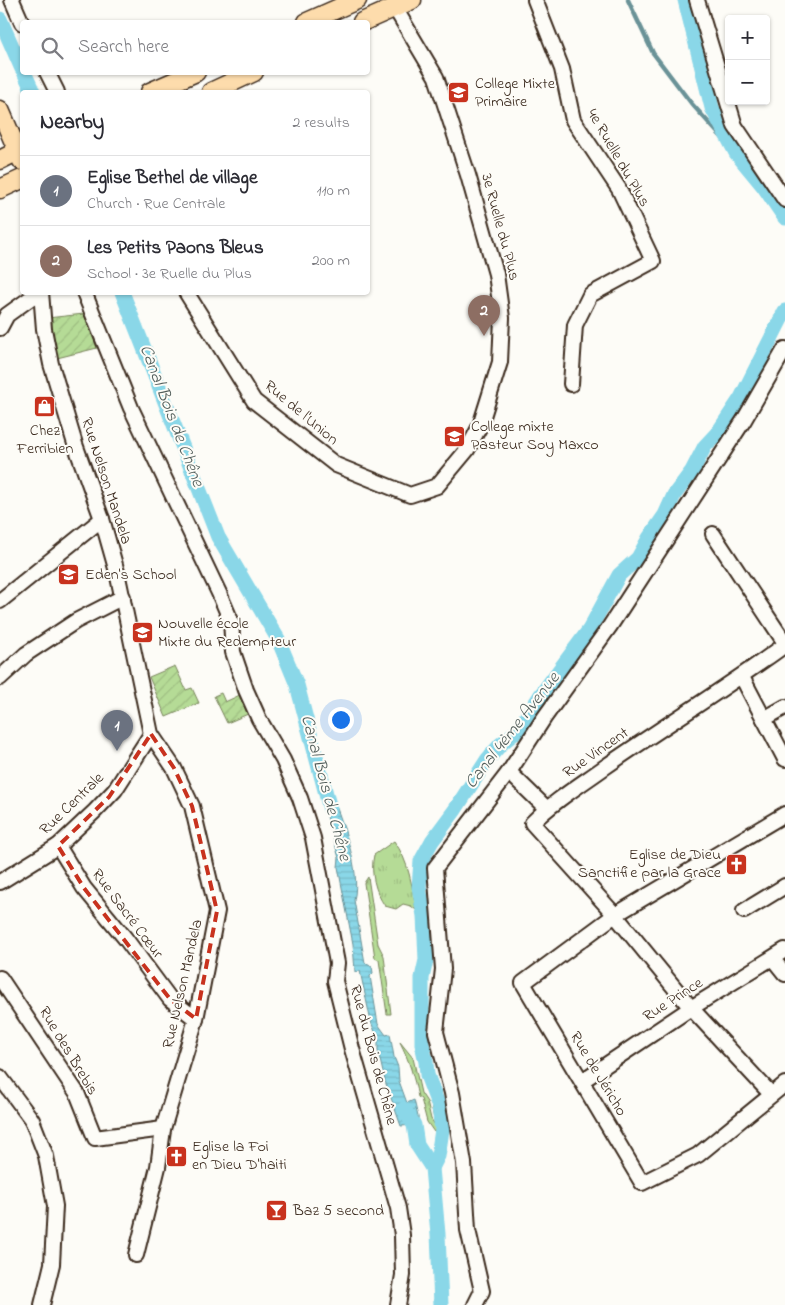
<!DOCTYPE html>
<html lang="en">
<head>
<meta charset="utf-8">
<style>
  :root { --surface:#fff; --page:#f7f7f7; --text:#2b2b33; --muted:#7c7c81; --line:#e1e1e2; --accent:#c8321e }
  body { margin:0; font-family:"Indie Flower",sans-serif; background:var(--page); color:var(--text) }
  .controls { position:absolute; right:15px; top:15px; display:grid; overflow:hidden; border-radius:5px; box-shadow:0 1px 4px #0004 }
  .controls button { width:45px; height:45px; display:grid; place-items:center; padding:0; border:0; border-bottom:1px solid var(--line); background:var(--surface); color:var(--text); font:25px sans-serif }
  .you { position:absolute; left:340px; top:719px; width:18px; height:18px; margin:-12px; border:4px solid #fff; border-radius:50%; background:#1a73e8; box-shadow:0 0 0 8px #1a73e833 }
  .badge { display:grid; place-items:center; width:32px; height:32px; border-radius:50%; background:var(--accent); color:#fff; font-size:16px; font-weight:700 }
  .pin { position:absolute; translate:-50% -41px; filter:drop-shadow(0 1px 2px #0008) }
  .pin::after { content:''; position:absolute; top:26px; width:18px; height:15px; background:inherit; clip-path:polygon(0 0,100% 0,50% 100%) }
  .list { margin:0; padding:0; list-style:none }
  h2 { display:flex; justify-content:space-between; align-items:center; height:65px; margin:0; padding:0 20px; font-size:21px }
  h2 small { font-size:16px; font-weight:400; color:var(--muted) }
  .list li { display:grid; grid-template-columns:32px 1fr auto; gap:15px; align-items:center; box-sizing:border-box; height:70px; padding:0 20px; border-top:1px solid var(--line) }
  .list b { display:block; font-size:19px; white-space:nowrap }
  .list p { margin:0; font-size:16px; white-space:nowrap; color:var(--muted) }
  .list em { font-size:16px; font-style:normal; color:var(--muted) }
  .icon { flex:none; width:28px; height:28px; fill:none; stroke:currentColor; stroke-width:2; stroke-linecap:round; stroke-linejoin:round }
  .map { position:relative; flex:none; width:785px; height:1305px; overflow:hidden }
  .search { position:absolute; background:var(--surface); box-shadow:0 1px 4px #0004; left:20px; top:20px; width:350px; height:55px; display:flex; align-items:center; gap:12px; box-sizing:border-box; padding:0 18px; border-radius:5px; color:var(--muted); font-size:19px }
  .panel { position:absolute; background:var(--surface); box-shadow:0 1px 4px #0004; left:20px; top:90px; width:350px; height:205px; border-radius:5px }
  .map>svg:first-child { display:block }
</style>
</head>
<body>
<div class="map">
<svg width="785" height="1305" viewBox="0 0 785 1305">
  <defs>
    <pattern id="grass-tufts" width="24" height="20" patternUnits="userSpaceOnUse" patternTransform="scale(1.25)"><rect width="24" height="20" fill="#b5db96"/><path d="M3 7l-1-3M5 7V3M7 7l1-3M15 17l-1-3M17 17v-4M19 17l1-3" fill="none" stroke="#9dbc81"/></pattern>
    <pattern id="garden-furrows" width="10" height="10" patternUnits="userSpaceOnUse" patternTransform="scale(1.25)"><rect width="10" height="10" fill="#b5db96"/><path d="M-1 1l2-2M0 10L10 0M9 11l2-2" fill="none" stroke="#9dbc81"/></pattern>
    <pattern id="water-rules" width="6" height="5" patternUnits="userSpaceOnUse" patternTransform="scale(1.25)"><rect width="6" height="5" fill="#8ad7e8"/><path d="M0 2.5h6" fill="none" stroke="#78b9c7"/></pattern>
  </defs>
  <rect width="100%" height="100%" fill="#fdfcf7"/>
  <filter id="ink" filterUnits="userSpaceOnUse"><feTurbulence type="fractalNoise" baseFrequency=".02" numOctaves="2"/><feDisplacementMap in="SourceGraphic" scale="10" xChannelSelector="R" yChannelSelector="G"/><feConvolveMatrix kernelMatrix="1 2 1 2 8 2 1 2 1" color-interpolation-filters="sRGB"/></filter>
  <g filter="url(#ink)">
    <g fill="url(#grass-tufts)" stroke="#78825a">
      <path d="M394 841C409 861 412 886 416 910L411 906 403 904 396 909 385 906C375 892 370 872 374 855Z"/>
      <path d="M368 877 378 944 384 956 391 1014H387L379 960 375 958 364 883Z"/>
      <path d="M400 1042 413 1058 421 1093 427 1102 431 1119 435 1125 427 1083 424 1049 428 1048 437 1115 438 1131 434 1132 427 1122 421 1099 418 1097C414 1077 409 1060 400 1042Z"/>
    </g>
    <g fill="url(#garden-furrows)" stroke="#78825a">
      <path d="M84 314 97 348 57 358 47 318Z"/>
      <path d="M175 666 186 690 192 688 199 703 166 717 149 677Z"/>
      <path d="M221 693 225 702 242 694 248 714 227 723 214 696Z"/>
    </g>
    <path fill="url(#water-rules)" stroke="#6a9297" d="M329 787C340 817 362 869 354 900L365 963 372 967 373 973 370 976 378 1024 386 1035 390 1034 394 1057 398 1067 399 1081 407 1103 414 1100 419 1121 414 1125 401 1126 385 1081 378 1051V1039L371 1022 360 971 355 972 353 944 338 867 339 858 319 789Z"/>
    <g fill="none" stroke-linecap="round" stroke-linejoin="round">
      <path stroke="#6a9297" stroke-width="4.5" d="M628 0 653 53 691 103 736 153"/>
      <g stroke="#8ad7e8" stroke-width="15">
        <path d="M685 0 712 108 736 153 764 187 785 218"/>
        <path d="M0 19 22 69"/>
        <path d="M24 72 33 92"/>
        <path d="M122 292 218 537 278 639 297 685 330 809"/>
        <path d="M404 1109 414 1125 417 1145 432 1168 438 1234 441 1305"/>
        <path d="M432 1168 438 1156 442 1130 439 1107 427 1075 426 1062 422 1044V978L426 960 424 916 419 887 421 861 432 841 455 810 487 760 501 744 517 731 540 696 589 630 619 575 638 558 649 538 665 515 674 495 692 471 705 446 719 431 741 398 785 311"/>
      </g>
      <defs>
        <g id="minor">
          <path d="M12 0 22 23"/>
          <path d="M535 0 562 69 573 120 619 189 653 261 590 295 575 325 571 384"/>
          <path d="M697 0 735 126 785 200"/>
          <path d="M47 72 57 92"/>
          <path d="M41 292 44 329 51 364 75 444 102 519 117 572 151 734 174 768 192 806 217 911 196 1019 163 1129 158 1167 136 1255"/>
          <path d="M84 292 131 408 219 593 231 621 233 652 246 690 259 719 283 760 300 798 313 838 337 963 335 981 352 1049 398 1208 402 1235 403 1275 398 1305"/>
          <path d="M186 292 254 401 336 465 410 495 437 486 467 450 480 426 500 362 502 318 496 274 468 175 436 77 395 8"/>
          <path d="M0 328 7 315 39 292"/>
          <path d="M713 534 785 643"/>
          <path d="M0 601 102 519"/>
          <path d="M742 677 785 759"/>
          <path d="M0 678 26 654 76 621 123 597"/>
          <path d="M764 719 785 707"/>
          <path d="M509 772 546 808"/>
          <path d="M785 814 615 915 523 983 642 1183 698 1155 785 1084"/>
          <path d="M58 846 84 888 125 938 170 999 196 1019"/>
          <path d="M0 882 58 846 95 811 115 790 151 734"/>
          <path d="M744 911 785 886"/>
          <path d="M773 959 785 974"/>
          <path d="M0 978 77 1093 95 1138 163 1129"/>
          <path d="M0 1077 32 1120 46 1156 55 1206 52 1264 42 1305"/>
          <path d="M582 1081 691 1008 785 950"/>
          <path d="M771 1094 691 1008 615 915 532 823C554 801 580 785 605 767 664 726 726 688 785 645"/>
          <path d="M475 1305 482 1291 468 1230 464 1163 452 1093 436 1032 443 969 435 868 509 772 544 718 610 626 744 420 785 349"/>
        </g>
        <g id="major">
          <path d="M307 22 357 0"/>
          <path d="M362 22 412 0"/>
          <path d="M150 92 196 72"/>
          <path d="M211 92 254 72"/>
          <path d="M0 110 22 161"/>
          <path d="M0 160 22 149"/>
          <path d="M0 189 22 179"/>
        </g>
      </defs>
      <use href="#minor" stroke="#3b2a1e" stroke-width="18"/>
      <use href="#major" stroke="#3b2a1e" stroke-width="21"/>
      <use href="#minor" stroke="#fdfcf7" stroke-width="14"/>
      <use href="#major" stroke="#fddcac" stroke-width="18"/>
    </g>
  </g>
  <path fill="none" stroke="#c8321e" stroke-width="4" stroke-dasharray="10 6" stroke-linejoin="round" d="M151 734 174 768 192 806 217 911 196 1019 170 999 84 888 58 846 109 797Z"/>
  <defs>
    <symbol id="school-square" viewBox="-11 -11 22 22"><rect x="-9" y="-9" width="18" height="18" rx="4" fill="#c8321e" stroke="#fdfcf7"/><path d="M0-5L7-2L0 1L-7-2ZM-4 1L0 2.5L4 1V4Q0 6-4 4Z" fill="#fff"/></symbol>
    <symbol id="shop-square" viewBox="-11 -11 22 22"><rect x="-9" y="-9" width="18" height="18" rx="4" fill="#c8321e" stroke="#fdfcf7"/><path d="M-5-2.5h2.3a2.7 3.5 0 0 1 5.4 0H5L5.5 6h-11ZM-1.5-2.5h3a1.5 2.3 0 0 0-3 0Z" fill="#fff"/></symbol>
    <symbol id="church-square" viewBox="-11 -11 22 22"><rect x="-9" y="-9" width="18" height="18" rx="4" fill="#c8321e" stroke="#fdfcf7"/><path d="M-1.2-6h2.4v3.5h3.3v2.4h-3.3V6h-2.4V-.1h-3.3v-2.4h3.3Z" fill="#fff"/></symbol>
    <symbol id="bar-square" viewBox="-11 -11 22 22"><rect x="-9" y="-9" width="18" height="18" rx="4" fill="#c8321e" stroke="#fdfcf7"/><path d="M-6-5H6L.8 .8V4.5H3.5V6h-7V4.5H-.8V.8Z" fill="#fff"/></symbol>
  </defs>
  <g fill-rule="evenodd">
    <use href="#school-square" x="446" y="80" width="25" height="25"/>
    <use href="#shop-square" x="32" y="394" width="25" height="25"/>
    <use href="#school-square" x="442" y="424" width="25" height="25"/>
    <use href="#school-square" x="56" y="562" width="25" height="25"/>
    <use href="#school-square" x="130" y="620" width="25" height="25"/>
    <use href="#church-square" x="724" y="852" width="25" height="25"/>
    <use href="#church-square" x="164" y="1144" width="25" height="25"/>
    <use href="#bar-square" x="264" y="1198" width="25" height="25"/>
  </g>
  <g text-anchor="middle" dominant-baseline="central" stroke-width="4" stroke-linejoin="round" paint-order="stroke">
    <g font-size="16" fill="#3b2a1e" stroke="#fdfcf7" text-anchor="start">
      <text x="475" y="84">College Mixte<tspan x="475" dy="18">Primaire</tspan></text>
      <text x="471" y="427">College mixte<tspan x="471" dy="18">Pasteur Soy Maxco</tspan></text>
      <text x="45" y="431" text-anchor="middle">Chez<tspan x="45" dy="18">Ferribien</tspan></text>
      <text x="85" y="575">Eden's School</text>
      <text x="158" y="624">Nouvelle école<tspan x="158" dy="18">Mixte du Redempteur</tspan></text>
      <text x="721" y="855" text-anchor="end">Eglise de Dieu<tspan x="721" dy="18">Sanctifie par la Grace</tspan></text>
      <text x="192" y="1147">Eglise la Foi<tspan x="192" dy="18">en Dieu D'haiti</tspan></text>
      <text x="293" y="1211">Baz 5 second</text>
    </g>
    <g font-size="16" fill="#3b2a1e" stroke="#fdfcf7">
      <text transform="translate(618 158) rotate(60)">4e Ruelle du Plus</text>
      <text transform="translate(500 227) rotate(75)">3e Ruelle du Plus</text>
      <text transform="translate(301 413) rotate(40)">Rue de l'Union</text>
      <text transform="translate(106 481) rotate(72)">Rue Nelson Mandela</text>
      <text transform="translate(596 753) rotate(-35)">Rue Vincent</text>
      <text transform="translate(72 804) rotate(-44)">Rue Centrale</text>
      <text transform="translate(127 914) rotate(53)">Rue Sacré Cœur</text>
      <text transform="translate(183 984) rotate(-77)">Rue Nelson Mandela</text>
      <text transform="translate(673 1000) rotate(-33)">Rue Prince</text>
      <text transform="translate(68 1051) rotate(59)">Rue des Brebis</text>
      <text transform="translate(373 1055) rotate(75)">Rue du Bois de Chêne</text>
      <text transform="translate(598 1074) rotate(59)">Rue de Jéricho</text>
    </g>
    <g font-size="18" font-style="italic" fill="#535e5b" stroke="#fdfcf7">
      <text transform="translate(171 416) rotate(69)">Canal Bois de Chêne</text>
      <text transform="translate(513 731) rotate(-52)">Canal 4ème Avenue</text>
      <text transform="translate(325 788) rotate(75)">Canal Bois de Chêne</text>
    </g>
  </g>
</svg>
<div class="controls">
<button>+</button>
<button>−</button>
</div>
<div class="you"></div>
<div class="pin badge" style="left:117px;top:751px;background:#6b7280">1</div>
<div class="pin badge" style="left:484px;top:336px;background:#8d6e63">2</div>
<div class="search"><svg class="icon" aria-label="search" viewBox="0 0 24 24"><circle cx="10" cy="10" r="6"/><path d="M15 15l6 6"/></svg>Search here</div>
<section class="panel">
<h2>Nearby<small>2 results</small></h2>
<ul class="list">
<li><span class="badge" style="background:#6b7280">1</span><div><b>Eglise Bethel de village</b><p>Church · Rue Centrale</p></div><em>110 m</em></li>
<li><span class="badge" style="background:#8d6e63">2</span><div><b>Les Petits Paons Bleus</b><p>School · 3e Ruelle du Plus</p></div><em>200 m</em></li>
</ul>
</section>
</div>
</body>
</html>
